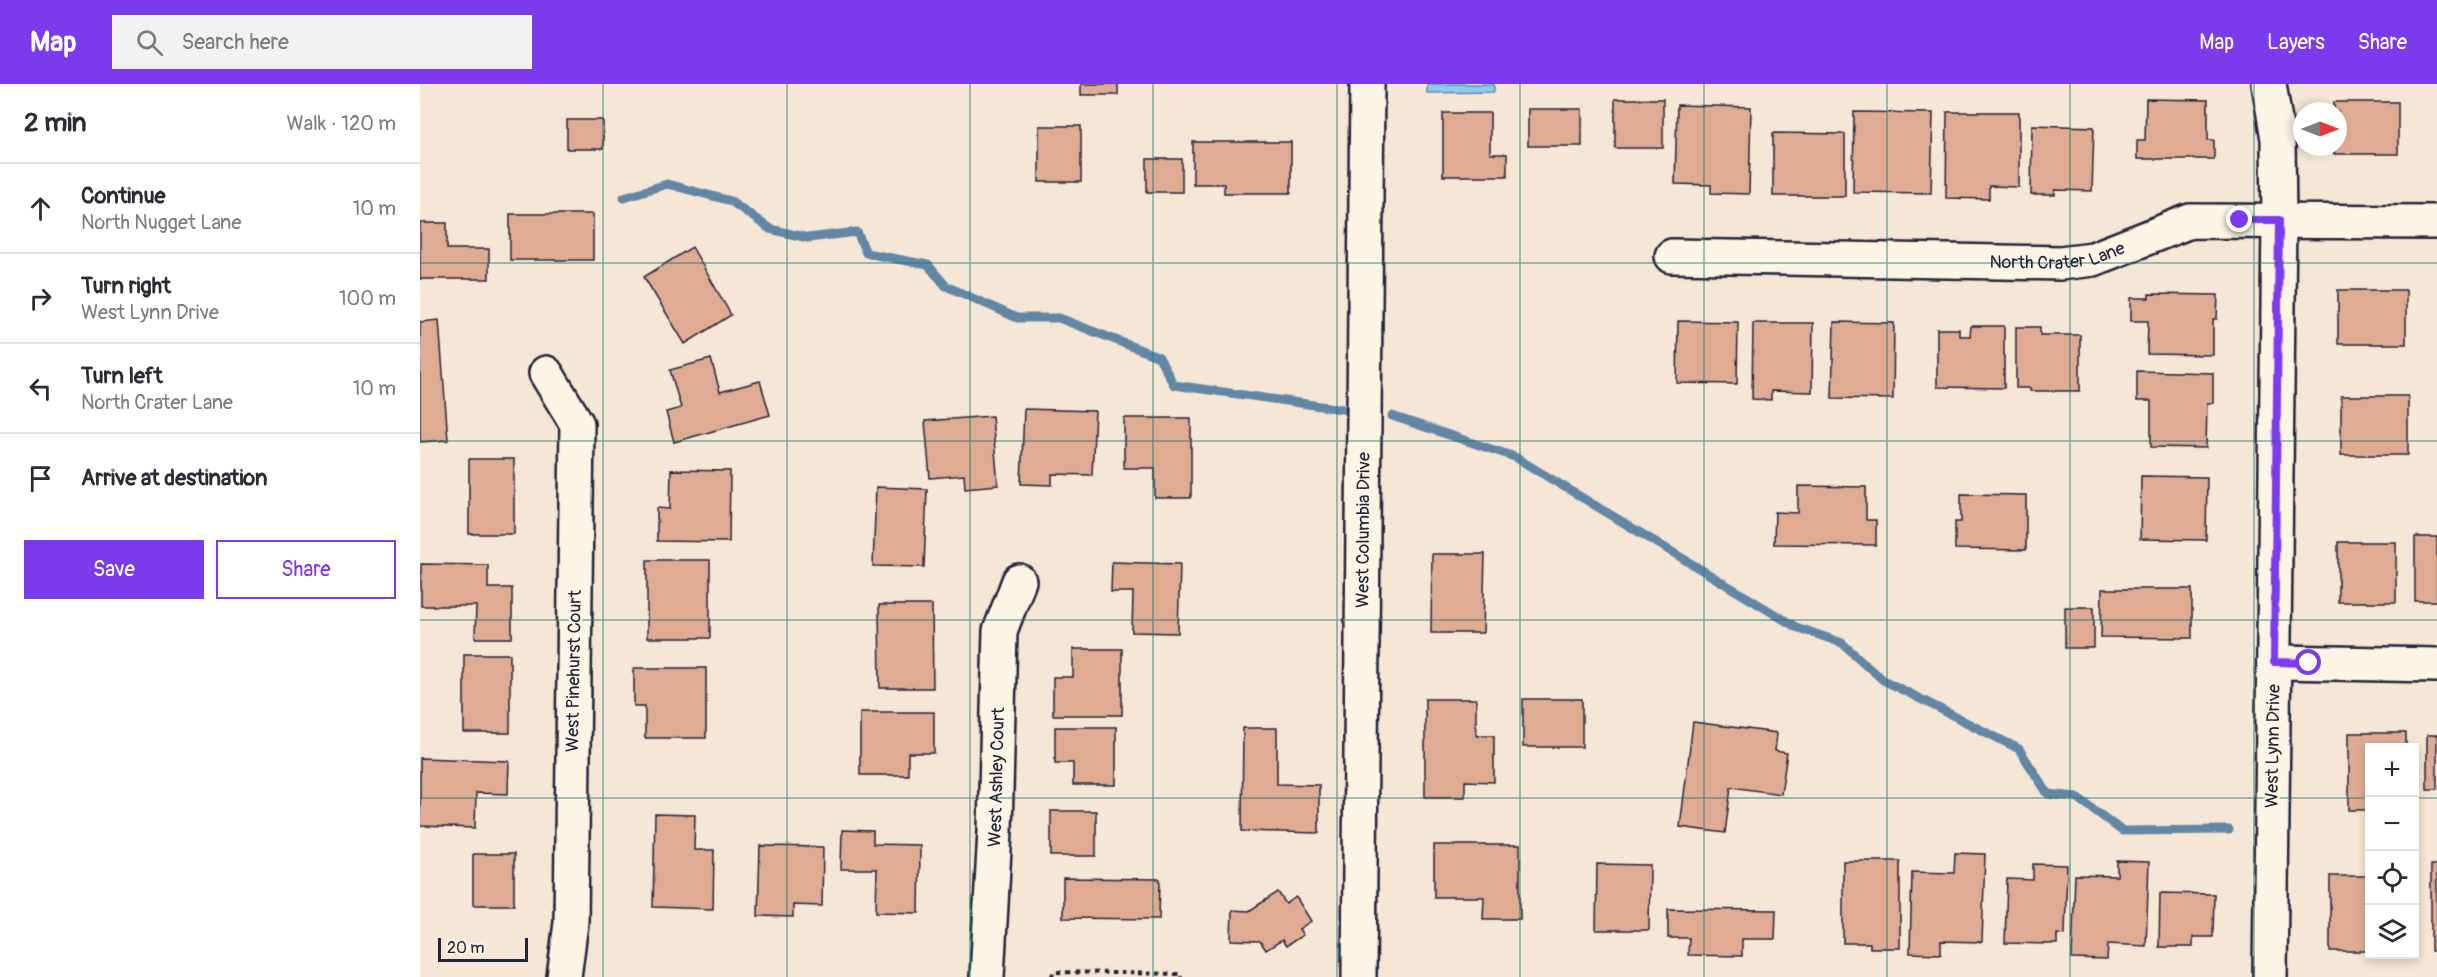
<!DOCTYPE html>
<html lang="en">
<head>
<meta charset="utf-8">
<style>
  :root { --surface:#fff; --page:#f2f2f3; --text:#2b2b33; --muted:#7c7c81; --line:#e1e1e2; --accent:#7c3aed }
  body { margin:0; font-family:Pangolin,sans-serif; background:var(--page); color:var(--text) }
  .controls { position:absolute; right:18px; bottom:18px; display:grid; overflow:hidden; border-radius:0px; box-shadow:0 3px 9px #0003 }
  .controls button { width:54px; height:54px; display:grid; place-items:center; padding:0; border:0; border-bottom:2px solid var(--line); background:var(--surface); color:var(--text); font:30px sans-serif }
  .compass { position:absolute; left:1873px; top:18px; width:54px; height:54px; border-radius:50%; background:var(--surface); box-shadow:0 3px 9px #0003; rotate:90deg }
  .scale { position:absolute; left:18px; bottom:15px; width:90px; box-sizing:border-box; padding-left:6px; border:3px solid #22223b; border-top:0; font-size:16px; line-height:21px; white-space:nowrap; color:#22223b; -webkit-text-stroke:4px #fcf5e5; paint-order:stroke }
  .stop { position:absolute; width:18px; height:18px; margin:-14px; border:4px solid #7c3aed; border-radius:50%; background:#fff }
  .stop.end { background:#7c3aed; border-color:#fff; box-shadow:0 2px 6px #0008 }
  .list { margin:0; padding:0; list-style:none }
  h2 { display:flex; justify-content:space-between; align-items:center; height:78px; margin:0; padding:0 24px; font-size:26px }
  h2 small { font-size:20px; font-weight:400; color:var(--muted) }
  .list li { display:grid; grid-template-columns:39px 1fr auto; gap:18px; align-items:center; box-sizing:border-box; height:90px; padding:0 24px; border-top:2px solid var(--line) }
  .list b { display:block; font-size:22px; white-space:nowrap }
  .list p { margin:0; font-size:20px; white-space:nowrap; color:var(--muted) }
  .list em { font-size:20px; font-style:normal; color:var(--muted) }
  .actions { display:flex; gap:12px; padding:18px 24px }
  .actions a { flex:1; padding:14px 0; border:2px solid var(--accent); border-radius:0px; text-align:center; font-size:21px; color:var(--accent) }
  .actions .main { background:var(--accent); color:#fff }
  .icon { flex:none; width:33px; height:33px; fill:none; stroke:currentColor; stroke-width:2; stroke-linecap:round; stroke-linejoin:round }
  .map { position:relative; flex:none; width:2017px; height:893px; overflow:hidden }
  header { display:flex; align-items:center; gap:36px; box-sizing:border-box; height:84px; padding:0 30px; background:var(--accent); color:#fff }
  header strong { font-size:28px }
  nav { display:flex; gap:33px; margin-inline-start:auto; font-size:21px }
  .search { width:420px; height:54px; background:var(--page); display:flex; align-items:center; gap:15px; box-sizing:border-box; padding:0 21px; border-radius:0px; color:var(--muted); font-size:22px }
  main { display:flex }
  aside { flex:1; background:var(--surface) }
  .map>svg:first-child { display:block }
</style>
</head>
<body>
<header>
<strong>Map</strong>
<div class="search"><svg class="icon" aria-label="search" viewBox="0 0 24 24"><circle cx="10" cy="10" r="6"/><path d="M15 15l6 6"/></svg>Search here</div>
<nav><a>Map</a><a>Layers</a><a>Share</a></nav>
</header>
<main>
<aside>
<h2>2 min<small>Walk · 120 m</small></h2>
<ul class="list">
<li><svg class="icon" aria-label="ahead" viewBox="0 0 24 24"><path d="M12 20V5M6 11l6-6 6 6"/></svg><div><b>Continue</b><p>North Nugget Lane</p></div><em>10 m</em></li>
<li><svg class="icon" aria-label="right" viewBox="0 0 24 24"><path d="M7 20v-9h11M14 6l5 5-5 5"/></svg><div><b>Turn right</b><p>West Lynn Drive</p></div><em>100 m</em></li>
<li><svg class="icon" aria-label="left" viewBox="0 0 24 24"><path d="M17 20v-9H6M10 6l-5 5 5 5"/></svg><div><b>Turn left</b><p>North Crater Lane</p></div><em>10 m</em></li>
<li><svg class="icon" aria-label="arrive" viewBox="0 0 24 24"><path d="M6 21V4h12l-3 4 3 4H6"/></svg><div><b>Arrive at destination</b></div></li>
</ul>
<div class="actions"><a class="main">Save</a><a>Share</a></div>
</aside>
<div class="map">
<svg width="2017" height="893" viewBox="0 0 2017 893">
  <rect width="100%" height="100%" fill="#f6e6d5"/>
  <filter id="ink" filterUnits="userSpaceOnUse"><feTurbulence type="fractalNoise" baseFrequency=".0167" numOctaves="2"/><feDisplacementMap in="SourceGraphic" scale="12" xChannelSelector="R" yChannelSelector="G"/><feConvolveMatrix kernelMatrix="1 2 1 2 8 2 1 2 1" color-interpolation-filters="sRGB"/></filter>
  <g filter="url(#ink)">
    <path fill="#8ccbed" stroke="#6287a6" stroke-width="1.5" d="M1007 0H1074V8L1007 9Z"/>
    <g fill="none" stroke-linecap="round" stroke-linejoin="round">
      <g stroke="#6287a6" stroke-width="9">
        <path d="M204 113 247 100 311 117 350 145 388 154 437 148 446 169 508 181 526 202 597 234H639L739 273 754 301 929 326"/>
        <path d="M972 332 1095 373 1376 543 1422 559 1463 596 1599 665 1628 710 1657 713 1702 747 1809 746"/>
      </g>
    </g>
    <g fill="#dfab93" stroke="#22223b" stroke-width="1.5">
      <rect x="661" y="0" width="37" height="11"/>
      <rect x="1195" y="15" width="48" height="49"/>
      <path d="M1726 15 1788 16V56H1794V75H1717V56H1725Z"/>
      <path d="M1914 18H1978V70H1914V63H1918V27H1914Z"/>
      <path d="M1257 21 1331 23 1329 110 1291 109V101L1255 100Z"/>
      <rect x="1108" y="25" width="54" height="37"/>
      <path d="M1434 28 1513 29 1511 109 1433 108Z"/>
      <path d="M1527 28H1599V103L1569 102V115L1526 114Z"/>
      <path d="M1023 29H1070V70H1087V92H1023Z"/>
      <rect x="147" y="36" width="36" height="29"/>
      <path d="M1612 41 1674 43 1672 107 1635 106V111H1611Z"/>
      <rect x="619" y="42" width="42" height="56"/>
      <path d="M1353 49 1425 50V112H1353Z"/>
      <path d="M773 58H871V109H804V100H773Z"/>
      <rect x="727" y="75" width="35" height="33"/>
      <rect x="90" y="130" width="83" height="46"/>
      <path d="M0 139H27V165H69V195H0Z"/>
      <path d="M272 163 311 231 265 260 224 193Z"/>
      <rect x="1918" y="206" width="68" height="54"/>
      <path d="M1729 210 1798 211 1797 235H1793V271L1727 270 1728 237H1711V214H1729Z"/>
      <path d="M19 236 28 356 0 358V238Z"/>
      <path d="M1258 237 1318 238 1317 300 1257 299Z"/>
      <path d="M1414 238 1474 239 1473 315 1412 314Z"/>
      <path d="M1333 239H1393L1392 308 1351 307V316L1332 315Z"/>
      <path d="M1551 242H1584V304L1517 303V245H1539V252H1550Z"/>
      <path d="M1596 243H1620V251H1660V307H1610V304H1596Z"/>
      <path d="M291 275 300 308 340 297 350 331 254 358 246 328 261 324 250 286Z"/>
      <path d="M1717 287 1793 289V319H1787L1786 364 1731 363V317H1717Z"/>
      <rect x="1921" y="312" width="67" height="59"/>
      <path d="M604 325 675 327 672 391 632 390V401L601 400Z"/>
      <path d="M572 332 578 401 545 404 544 391 510 394 505 337Z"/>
      <path d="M704 334H771V414H735V384H704Z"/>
      <rect x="49" y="375" width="45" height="75"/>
      <path d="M251 386 310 387 309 458 237 457V424L250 425Z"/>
      <path d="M1721 392 1787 393 1786 456 1720 455Z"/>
      <path d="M1378 402 1446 403V436H1456V461L1354 460 1355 428 1378 429Z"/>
      <path d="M456 403 507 405 504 483 453 482Z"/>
      <path d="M1541 410 1606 411V466L1535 465V438H1541Z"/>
      <rect x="1995" y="453" width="22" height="64"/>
      <rect x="1918" y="458" width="58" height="60"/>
      <path d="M1012 470H1065L1063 549H1011Z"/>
      <rect x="227" y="476" width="63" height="78"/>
      <path d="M692 478 760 480 758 549 712 548 713 508H691Z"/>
      <path d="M1 480 68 481V504H92V554H55L56 522H1Z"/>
      <path d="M1682 505H1772V554L1681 553Z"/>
      <path d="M459 521H512L513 604H460Z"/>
      <rect x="1645" y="523" width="29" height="41"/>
      <path d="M653 565H702V631H633V593H653Z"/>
      <rect x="44" y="570" width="46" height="79"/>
      <path d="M214 584H286V654H225V622H214Z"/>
      <path d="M1005 615H1056V651H1074V698L1045 697V713H1005Z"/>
      <rect x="1103" y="615" width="59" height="48"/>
      <path d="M440 628H514V669H488V691H440Z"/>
      <path d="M1273 638 1357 649 1355 667 1367 669 1361 710 1311 703 1305 749 1260 743Z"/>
      <path d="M635 643H696V701H653V679H635Z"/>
      <path d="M823 644H857V700L899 701V749L822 747Z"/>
      <path d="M1929 649H1986V664H1950V726H1929Z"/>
      <rect x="2007" y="651" width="10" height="54"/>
      <path d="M0 674 89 677 88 710 56 709 55 744 0 742Z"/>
      <rect x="631" y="727" width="45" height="45"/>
      <path d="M235 730 275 731 274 766H294L293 825 233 823Z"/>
      <path d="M422 746 453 747V760L500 761 499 829 456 828 457 785H421Z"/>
      <path d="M1014 761H1100V835H1063L1064 813H1014Z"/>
      <path d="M340 762 403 763 402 822 373 821V833L338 832Z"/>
      <path d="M1535 769 1565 770 1562 858 1521 857V870L1490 869 1492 788 1534 789Z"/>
      <rect x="53" y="770" width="41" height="51"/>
      <path d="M1423 777H1480V864H1450V859H1423Z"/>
      <path d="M1697 777 1729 778 1726 862 1688 860 1687 876 1652 875 1655 791 1697 792Z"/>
      <path d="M1177 780 1230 781 1229 846H1176Z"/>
      <path d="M1613 780 1647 781 1645 851 1637 850V860L1585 859 1587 795 1613 796Z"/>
      <rect x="2011" y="781" width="6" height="86"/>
      <rect x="1910" y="792" width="40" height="75"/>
      <path d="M643 794 740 795 739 835 643 834Z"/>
      <path d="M858 808 866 820 876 813 891 837 879 845 883 851 866 862 862 856 846 866 840 857 811 856 812 826 829 827Z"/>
      <path d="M1740 809 1794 810 1793 853H1773V863H1739Z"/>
      <path d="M1248 825 1356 826 1355 855H1322V872L1268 871 1269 854H1248Z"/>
    </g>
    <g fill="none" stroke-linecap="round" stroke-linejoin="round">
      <defs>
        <g id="minor">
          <path d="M1849 0 1858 55 1859 136 1850 893"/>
          <path id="s1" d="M1252 172 1640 179 1673 175 1770 137 2017 138"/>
          <path d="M126 289 157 340 151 839 144 893"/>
          <path d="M1854 578 2017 581"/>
          <path id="s2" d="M567 893 575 747 580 547 599 497"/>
          <path id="s3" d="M939 893 947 0"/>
        </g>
      </defs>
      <use href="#minor" stroke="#22223b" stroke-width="38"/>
      <path stroke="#22223b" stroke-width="4" stroke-dasharray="4.5 4.5" stroke-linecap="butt" d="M632 893 633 888 761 890V893"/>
      <use href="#minor" stroke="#fcf5e5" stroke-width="33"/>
    </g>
  </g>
  <g fill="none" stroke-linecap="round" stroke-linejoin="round" filter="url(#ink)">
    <path stroke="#7c3aed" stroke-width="8" d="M1820 136H1859L1854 578 1889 579"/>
  </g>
  <path fill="none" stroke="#0f766e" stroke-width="1.5" stroke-opacity="0.55" d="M183 0V893M367 0V893M550 0V893M733 0V893M917 0V893M1100 0V893M1284 0V893M1467 0V893M1650 0V893M1834 0V893M0 179H2017M0 357H2017M0 536H2017M0 714H1950M1994 714H2017"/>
  <g text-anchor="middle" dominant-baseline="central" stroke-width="4.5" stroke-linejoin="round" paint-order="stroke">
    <g font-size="18" fill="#22223b" stroke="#fcf5e5">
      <text stroke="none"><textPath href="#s1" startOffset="386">North Crater Lane</textPath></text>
      <text stroke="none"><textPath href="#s3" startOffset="447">West Columbia Drive</textPath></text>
      <text transform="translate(154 587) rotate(-89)">West Pinehurst Court</text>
      <text transform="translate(1853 662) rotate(-89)">West Lynn Drive</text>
      <text stroke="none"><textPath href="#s2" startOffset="200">West Ashley Court</textPath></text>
    </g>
  </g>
</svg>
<div class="controls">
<button>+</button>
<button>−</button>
<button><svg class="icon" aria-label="locate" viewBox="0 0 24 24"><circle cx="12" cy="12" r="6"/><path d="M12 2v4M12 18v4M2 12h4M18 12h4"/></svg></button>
<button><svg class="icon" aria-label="layers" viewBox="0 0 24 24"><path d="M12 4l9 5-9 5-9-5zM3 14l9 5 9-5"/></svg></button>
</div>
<svg class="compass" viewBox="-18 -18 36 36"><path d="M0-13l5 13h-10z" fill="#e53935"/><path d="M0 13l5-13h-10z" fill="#7c7c81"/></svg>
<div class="scale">20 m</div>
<div class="stop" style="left:1889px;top:579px"></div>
<div class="stop end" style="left:1820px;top:136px"></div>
</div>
</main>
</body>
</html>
